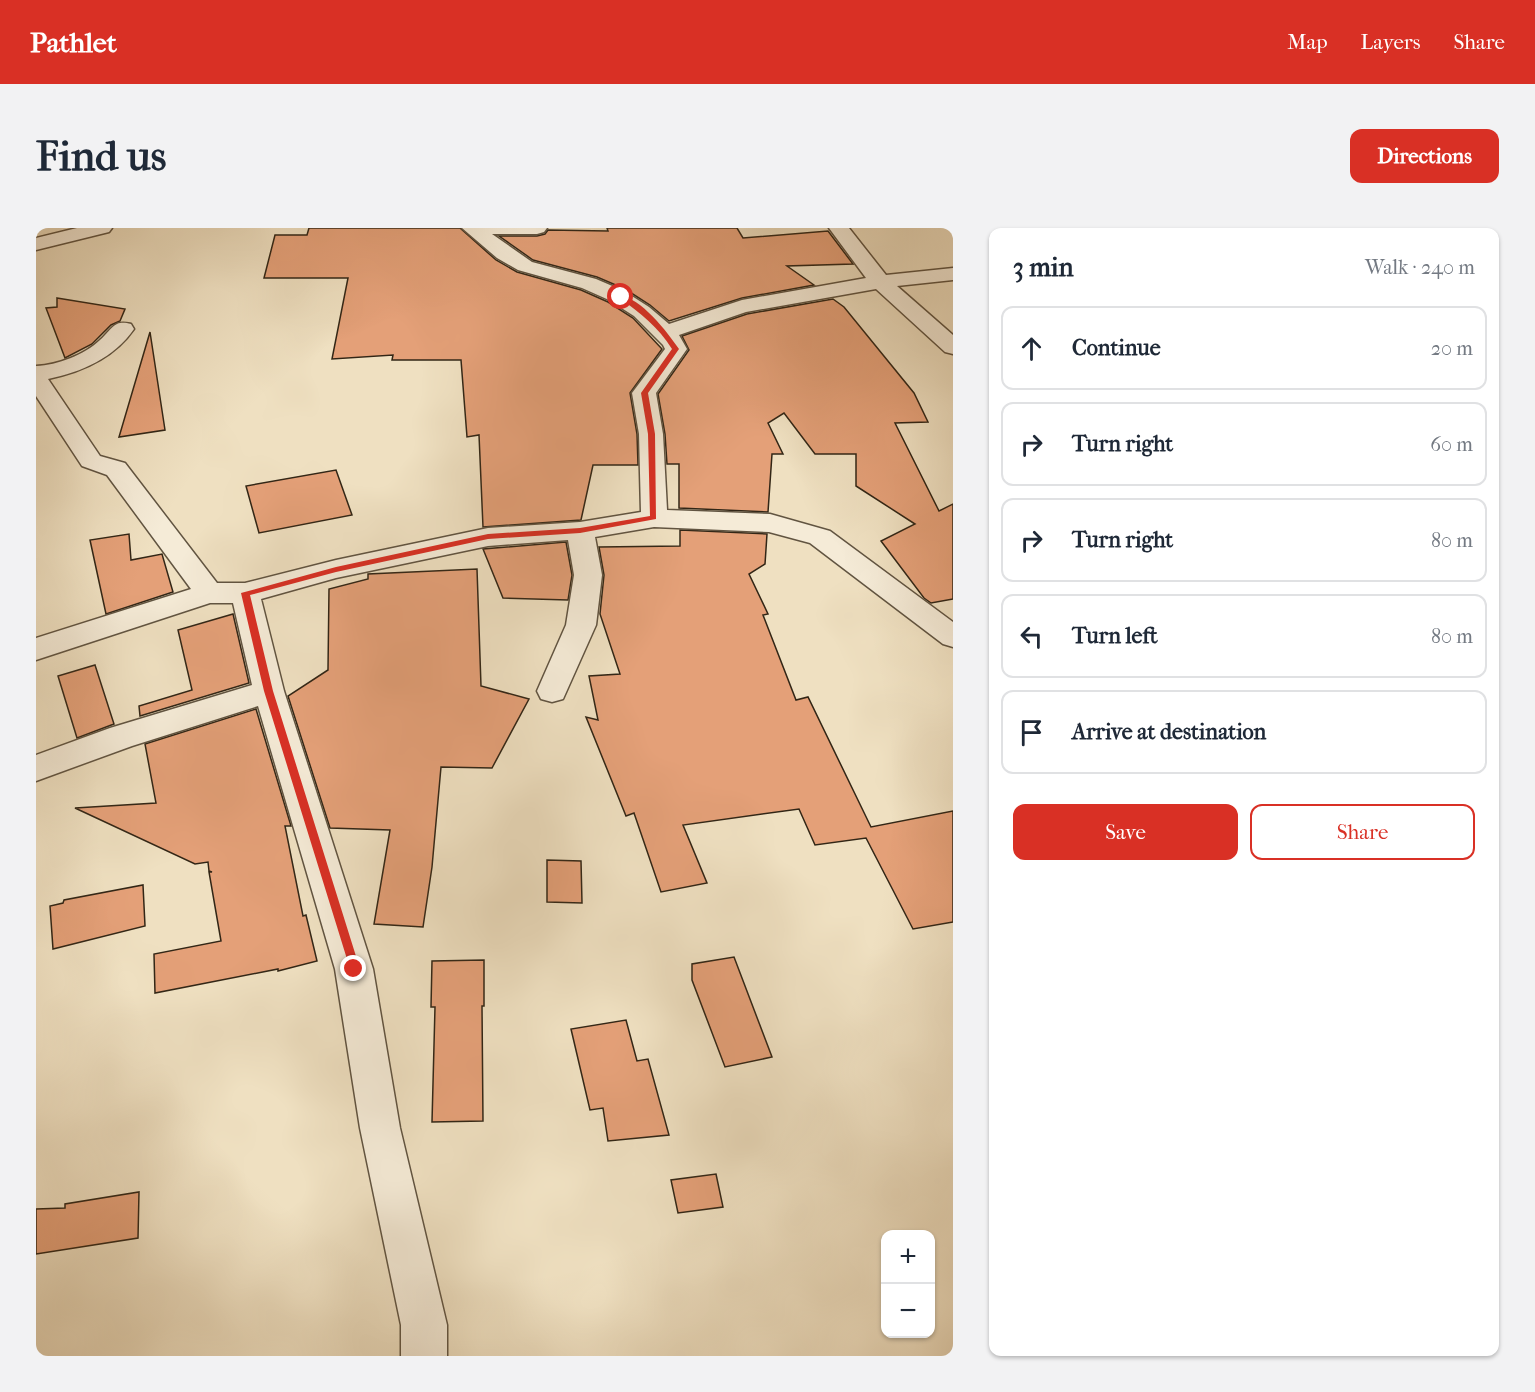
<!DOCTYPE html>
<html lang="en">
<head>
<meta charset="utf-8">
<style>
  :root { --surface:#fff; --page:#f2f2f3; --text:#1f2937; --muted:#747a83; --line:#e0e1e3; --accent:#d93025 }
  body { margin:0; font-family:"IM FELL French Canon",serif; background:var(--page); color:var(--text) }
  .controls { position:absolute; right:18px; bottom:18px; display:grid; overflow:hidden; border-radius:12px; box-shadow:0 2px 4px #0004 }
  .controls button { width:54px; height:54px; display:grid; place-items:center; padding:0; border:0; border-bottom:2px solid var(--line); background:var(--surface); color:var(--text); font:30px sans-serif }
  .stop { position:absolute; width:18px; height:18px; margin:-14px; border:4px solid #d93025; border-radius:50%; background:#fff }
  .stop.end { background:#d93025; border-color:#fff; box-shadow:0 2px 6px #0008 }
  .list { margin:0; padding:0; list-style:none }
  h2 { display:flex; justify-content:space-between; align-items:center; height:78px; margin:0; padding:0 24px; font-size:26px }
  h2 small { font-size:20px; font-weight:400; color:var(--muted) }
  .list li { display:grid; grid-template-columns:39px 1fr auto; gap:18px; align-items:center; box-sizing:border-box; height:84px; margin:0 12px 12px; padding:0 12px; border:2px solid var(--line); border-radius:12px }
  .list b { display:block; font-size:22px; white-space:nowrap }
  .list em { font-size:20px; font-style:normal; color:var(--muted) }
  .actions { display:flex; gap:12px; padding:18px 24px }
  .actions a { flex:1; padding:14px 0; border:2px solid var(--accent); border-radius:12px; text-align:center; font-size:21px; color:var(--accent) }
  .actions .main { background:var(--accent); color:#fff }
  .icon { flex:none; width:33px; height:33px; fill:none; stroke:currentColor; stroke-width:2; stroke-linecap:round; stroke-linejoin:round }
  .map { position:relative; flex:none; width:917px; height:1128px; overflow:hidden; border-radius:12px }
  header { display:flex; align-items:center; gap:36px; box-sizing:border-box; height:84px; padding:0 30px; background:var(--accent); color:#fff }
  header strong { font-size:28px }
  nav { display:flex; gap:33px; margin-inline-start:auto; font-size:21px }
  .intro { display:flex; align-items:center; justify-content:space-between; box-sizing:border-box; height:144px; padding:0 36px }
  h1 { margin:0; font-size:42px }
  .button { padding:15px 27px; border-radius:12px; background:var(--accent); color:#fff; font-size:21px; font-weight:700 }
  main { display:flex; gap:36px; padding:0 36px }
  aside { flex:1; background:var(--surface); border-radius:12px; box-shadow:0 2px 4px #0004 }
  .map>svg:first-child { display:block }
</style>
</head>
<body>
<header>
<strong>Pathlet</strong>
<nav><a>Map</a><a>Layers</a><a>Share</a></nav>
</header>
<div class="intro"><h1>Find us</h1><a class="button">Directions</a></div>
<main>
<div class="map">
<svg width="917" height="1128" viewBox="0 0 917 1128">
  <rect width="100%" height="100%" fill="#efe0c1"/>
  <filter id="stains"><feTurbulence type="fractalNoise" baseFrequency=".00333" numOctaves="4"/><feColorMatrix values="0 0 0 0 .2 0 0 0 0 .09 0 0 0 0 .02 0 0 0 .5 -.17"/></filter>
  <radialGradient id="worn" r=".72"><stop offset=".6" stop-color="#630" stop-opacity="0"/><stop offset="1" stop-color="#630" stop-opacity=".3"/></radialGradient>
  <g fill="#e4a078" stroke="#322616" stroke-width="1.5">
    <path d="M273 0H424L460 32 481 44 545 62 572 74 597 90 626 121 594 165 601 206 602 237H557L545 292 447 299 443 207 431 209 425 132H356L357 127 296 131 312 50H228L239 7H271Z"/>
    <path d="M571 0H701L707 10 792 3 817 36 751 38 778 57 706 70 633 93 614 77 589 61 561 49 497 32 463 8H501L509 6 512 2 572 3Z"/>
    <path d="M21 70 89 81 84 93 75 97 56 116 29 130 10 80 21 79Z"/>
    <path d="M797 71 808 79 878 165 892 194 859 195 903 283 917 276V371L895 375 888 370 845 313 879 296 820 258V226H779L748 185 732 195 747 226H736L732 284 643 280V236H631L629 206 622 166 653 122 646 108 711 86Z"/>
    <path d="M114 104 129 202 83 209Z"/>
    <path d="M300 242 316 287 223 305 210 258Z"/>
    <path d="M644 302 731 306 729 336 713 346 732 386 727 387 760 472 772 469 835 599 917 583V694L877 701 830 610 779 617 763 581 647 597 671 655 625 664 598 585 590 588 550 489 562 492 553 448 584 446 564 386 568 347 563 319 644 318Z"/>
    <path d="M93 306 95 332 126 326 137 364 70 386 54 312Z"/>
    <path d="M530 314 536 347 532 372 467 370 447 321Z"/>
    <path d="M441 341 445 458 493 471 456 540 405 539 396 639 387 699 338 696 354 602 294 600 252 468 292 442 293 361 332 351V346Z"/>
    <path d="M197 386 213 455 104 488 103 478 156 462 142 402Z"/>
    <path d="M59 437 78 496 41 510 22 448Z"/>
    <path d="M220 481 255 598H249L267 688 270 687 281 733 242 743V741L119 765 118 726 185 713 173 644H176L173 643 172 634 159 636 39 580 120 575 109 516Z"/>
    <path d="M511 632 545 633 546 675 511 674Z"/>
    <path d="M107 657 109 698 17 721 14 678 27 675 28 672Z"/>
    <path d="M698 729 736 829 689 839 656 752V736Z"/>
    <path d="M448 732V778H446L447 893 396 894 399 779H395L396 733Z"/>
    <path d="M590 792 601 833 612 831 633 907 572 913 567 880 554 882 535 801Z"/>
    <path d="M680 946 687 979 642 985 635 952Z"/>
    <path d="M103 964 102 1010 0 1026V981L29 980V976Z"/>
  </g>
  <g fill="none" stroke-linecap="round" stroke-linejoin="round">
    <defs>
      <g id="street">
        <path d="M41 0H76L73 4 0 22V10Z"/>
        <path d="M426 0H511L508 4 501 6H456L496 34 560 51 588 63 613 79 633 96 706 72 830 50 793 0H813L850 47 917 40V52L861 58 917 107V126L909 124 840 61 710 84 643 107 651 121 620 165 627 206 631 282 734 286 794 303 917 394V419L907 416 774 315 733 304 618 299 559 309 566 347 560 397 527 471 516 474 505 471 501 463 530 397 538 347 532 312 452 318 300 350 225 371 248 463 337 741 364 900 411 1097V1128H365V1097L324 900 299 741 222 478 96 518 0 553V527L74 500 216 457 197 375H174L0 432V410L155 361 71 247 46 238 0 168V138C22 137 48 127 64 112 70 107 75 99 81 96 86 94 90 95 95 96L98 101C78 130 46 144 12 151L64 228 89 235 181 355H209L300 332 452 300 544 294 605 284 603 206 596 165 629 121 627 117 598 88 573 72 546 60 482 42 461 30Z"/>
      </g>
    </defs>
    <use href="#street" stroke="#615441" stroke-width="3"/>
    <use href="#street" fill="#f5ebd7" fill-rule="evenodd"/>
  </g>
  <path fill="#d93025" d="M583 68C604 68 632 105 643 121L612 165 619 206 620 291 544 305 452 311 300 344 214 367 237 463 324 741 322 744H315L228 463 205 365 300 339 452 306 544 300 614 288 612 206 605 165 636 121C622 99 605 85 583 70Z"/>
  <rect width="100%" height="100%" filter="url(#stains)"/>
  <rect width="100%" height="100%" fill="url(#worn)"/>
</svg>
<div class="controls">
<button>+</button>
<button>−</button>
</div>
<div class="stop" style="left:585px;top:69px"></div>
<div class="stop end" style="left:318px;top:741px"></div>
</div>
<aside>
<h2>3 min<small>Walk · 240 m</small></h2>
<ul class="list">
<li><svg class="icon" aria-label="ahead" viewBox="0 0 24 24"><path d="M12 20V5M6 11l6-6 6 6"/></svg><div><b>Continue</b></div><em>20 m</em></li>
<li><svg class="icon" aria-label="right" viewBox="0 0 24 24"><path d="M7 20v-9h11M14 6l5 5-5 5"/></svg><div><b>Turn right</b></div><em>60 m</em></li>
<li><svg class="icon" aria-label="right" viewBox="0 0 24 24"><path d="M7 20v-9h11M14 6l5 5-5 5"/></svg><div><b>Turn right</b></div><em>80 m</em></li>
<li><svg class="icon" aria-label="left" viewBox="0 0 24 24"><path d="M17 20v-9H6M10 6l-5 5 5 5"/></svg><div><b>Turn left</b></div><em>80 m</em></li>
<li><svg class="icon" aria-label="arrive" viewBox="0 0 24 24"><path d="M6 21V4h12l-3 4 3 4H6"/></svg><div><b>Arrive at destination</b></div></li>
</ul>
<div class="actions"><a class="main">Save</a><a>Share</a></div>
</aside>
</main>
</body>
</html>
